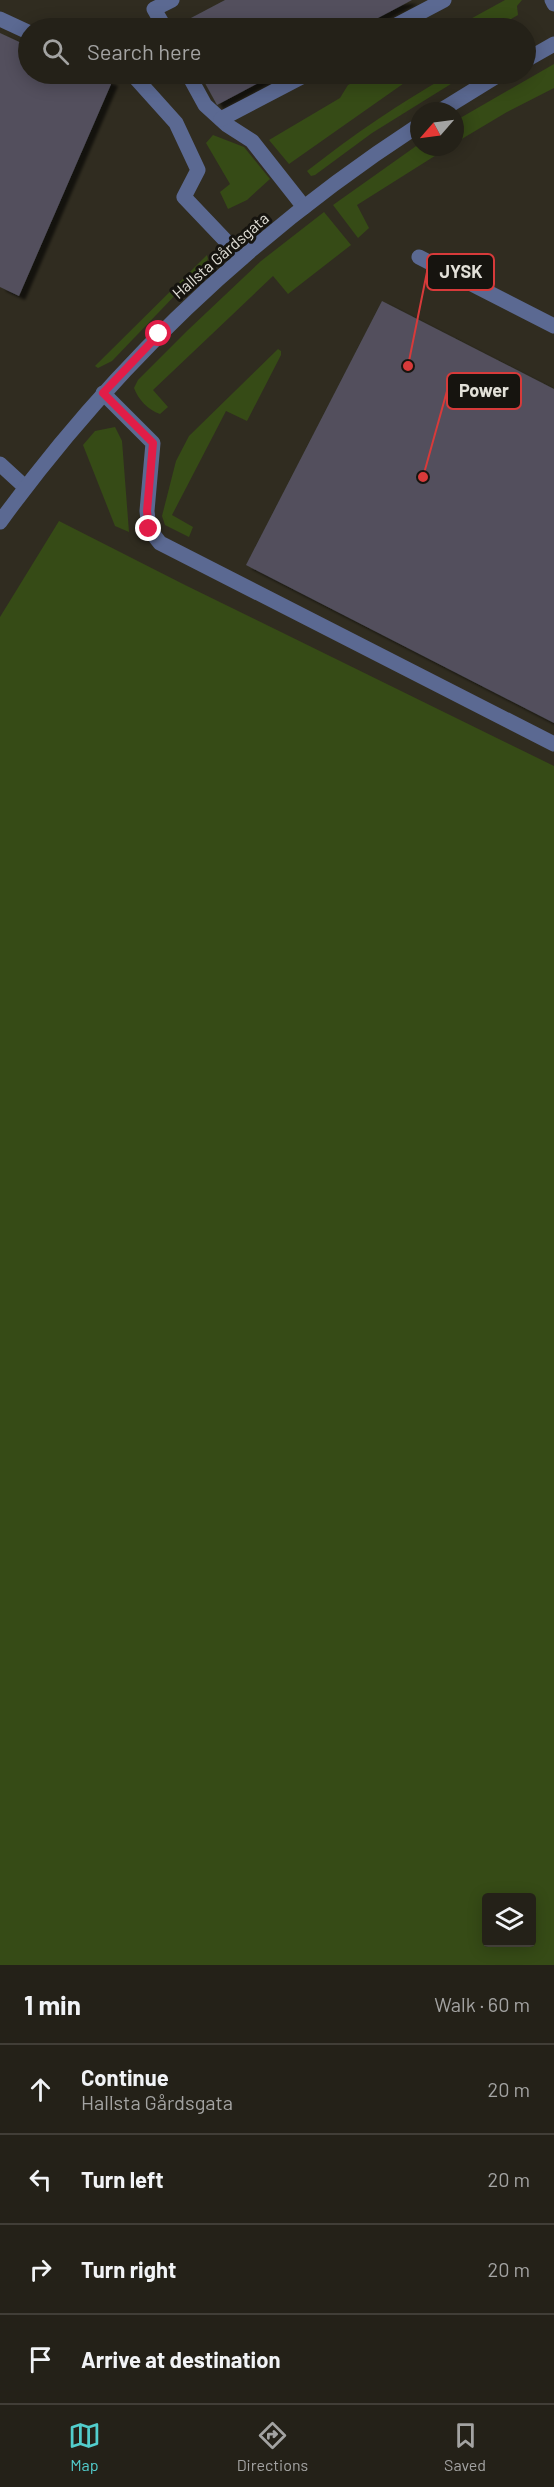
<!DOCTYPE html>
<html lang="en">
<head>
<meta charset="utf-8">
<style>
  :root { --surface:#242118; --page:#302e25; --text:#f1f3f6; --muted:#a3a3a2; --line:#413e37; --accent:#52cdcc }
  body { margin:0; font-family:Barlow,sans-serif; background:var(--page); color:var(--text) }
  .controls { position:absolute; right:18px; bottom:18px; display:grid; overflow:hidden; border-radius:6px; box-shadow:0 3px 15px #0003 }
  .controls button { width:54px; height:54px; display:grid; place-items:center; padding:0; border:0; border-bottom:2px solid var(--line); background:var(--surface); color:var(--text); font:30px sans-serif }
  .compass { position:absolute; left:410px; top:102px; width:54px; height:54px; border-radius:50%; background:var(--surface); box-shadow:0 3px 15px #0003; rotate:242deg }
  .stop { position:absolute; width:18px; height:18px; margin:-14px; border:4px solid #e11d48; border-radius:50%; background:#fff }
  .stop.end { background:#e11d48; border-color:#fff; box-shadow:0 2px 6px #0008 }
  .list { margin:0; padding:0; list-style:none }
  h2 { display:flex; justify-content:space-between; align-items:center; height:78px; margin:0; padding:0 24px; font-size:26px }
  h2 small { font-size:20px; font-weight:400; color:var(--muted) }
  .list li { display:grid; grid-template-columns:39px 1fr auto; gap:18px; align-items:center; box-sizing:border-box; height:90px; padding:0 24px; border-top:2px solid var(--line) }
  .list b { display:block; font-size:22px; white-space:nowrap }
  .list p { margin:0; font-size:20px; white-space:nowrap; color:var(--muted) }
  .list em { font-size:20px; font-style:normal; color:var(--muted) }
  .icon { flex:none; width:33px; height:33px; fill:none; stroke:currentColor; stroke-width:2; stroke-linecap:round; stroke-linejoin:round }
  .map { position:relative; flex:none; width:554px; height:1965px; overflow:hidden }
  .search { position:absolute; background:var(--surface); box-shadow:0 3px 15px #0003; left:18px; right:18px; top:18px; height:66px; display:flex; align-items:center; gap:15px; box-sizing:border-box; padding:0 21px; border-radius:33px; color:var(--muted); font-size:22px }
  .sheet { height:438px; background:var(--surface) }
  nav { display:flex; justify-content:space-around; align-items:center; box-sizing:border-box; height:84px; border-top:2px solid var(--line); background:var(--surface); font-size:16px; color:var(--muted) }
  nav a { display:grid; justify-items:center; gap:3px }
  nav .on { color:var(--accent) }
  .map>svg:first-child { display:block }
</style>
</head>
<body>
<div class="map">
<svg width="554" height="1965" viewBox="0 0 554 1965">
  <defs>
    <filter id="shadow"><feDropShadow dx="6" dy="4" stdDeviation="1.5" flood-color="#0009"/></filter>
  </defs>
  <rect width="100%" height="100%" fill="#302c20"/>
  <g fill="#364b16" fill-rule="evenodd">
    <path d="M505 0H522L517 6 518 15 495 28H454Z"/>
    <path d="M554 64V88L507 112 455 143V121Z"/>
    <path d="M370 74H417L289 164 269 140 340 98 348 85Z"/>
    <path d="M451 74H467L372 133 315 175 311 176 307 171C353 135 401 102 451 74Z"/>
    <path d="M213 135 244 147 270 179 247 200 228 209 220 192 230 184 206 143Z"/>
    <path d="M419 144V147H449L357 205 369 228 358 238 333 205Z"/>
    <path d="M324 212 351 245 288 294 273 276 153 390 168 407 160 414C148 410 138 399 134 388L138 380 188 330 261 261Z"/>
    <path d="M207 255 208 259 205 264 112 361 98 368 95 366Z"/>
    <path d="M278 349 281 351V355L247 421 226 411 172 515 193 527 189 537 165 525 162 516 176 461 189 436Z"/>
    <path d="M115 427 122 441 129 532 115 526 83 445 95 431Z"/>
    <path d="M59 521 185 585 554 766V1965H0V617ZM486 1898H532V1942H486Z"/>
  </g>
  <g fill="#52505d" filter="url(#shadow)">
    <path d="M225 0H412L359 28H172Z"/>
    <path d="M0 33 28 46V74H92L112 82 19 296 0 287Z"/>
    <path d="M200 74H275L217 105Z"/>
    <path d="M382 301 554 389V723L246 565Z"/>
  </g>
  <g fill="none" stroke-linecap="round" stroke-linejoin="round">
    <g stroke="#5b6992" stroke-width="15">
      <path d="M552 0 554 4"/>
      <path d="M0 19 28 32"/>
      <path d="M165 28 154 9 172 0"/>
      <path d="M391 28 444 0"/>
      <path d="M132 74 176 123 198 170 184 197 242 258"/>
      <path d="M188 74 205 105 227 125 252 141 304 207"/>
      <path d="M221 119 307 74"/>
      <path d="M419 257 554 326"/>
      <path d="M103 393 153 443 147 511 149 529 160 543 554 744"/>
      <path d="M0 464 25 487"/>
    </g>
    <g stroke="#5b6992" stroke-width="15">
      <path d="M526 60 554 44"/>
      <path d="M440 111 500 74"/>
      <path d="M0 522C114 365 256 231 419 125"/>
    </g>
  </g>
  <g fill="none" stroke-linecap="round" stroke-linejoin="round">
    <path stroke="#e11d48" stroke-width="8" d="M149 529 147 511 153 443 103 393 159 334"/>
  </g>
  <g text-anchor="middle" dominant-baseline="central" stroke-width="6" stroke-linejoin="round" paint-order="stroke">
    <g font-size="16" fill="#e2e0d8" stroke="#16140f">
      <text transform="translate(220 255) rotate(-41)">Hallsta Gårdsgata</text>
    </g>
  </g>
  <path fill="none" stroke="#d73a3a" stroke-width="2" d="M408 366L427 272M423 477L447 391"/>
  <g fill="#d73a3a" stroke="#16140f" stroke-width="2">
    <circle cx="408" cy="366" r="6"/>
    <circle cx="423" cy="477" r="6"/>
  </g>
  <g fill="#16140f" stroke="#d73a3a" stroke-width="2">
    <rect x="427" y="254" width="67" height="36" rx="6"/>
    <rect x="447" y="373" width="74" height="36" rx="6"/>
  </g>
  <g font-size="18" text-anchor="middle" font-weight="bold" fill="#e2e0d8">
    <text x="461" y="278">JYSK</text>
    <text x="484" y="397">Power</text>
  </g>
</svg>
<div class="controls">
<button><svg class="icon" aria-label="layers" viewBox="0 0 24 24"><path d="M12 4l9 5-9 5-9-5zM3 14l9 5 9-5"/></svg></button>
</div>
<svg class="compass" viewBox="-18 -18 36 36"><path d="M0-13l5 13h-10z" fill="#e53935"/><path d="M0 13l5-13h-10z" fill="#a3a3a2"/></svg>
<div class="stop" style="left:159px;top:334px"></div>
<div class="stop end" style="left:149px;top:529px"></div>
<div class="search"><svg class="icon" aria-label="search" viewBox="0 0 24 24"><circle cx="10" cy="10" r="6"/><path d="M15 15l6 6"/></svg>Search here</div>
</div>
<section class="sheet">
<h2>1 min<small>Walk · 60 m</small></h2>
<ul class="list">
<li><svg class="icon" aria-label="ahead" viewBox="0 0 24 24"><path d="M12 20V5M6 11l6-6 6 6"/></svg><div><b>Continue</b><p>Hallsta Gårdsgata</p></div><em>20 m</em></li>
<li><svg class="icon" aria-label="left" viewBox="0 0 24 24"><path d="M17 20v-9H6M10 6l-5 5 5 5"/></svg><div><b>Turn left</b></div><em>20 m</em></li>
<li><svg class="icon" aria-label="right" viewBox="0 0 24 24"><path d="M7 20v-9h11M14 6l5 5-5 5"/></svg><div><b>Turn right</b></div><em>20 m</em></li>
<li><svg class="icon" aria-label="arrive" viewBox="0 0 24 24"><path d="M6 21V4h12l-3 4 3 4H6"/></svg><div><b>Arrive at destination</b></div></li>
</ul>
</section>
<nav>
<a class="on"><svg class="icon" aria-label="map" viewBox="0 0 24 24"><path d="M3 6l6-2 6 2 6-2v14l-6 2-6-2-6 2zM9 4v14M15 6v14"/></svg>Map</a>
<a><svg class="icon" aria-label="directions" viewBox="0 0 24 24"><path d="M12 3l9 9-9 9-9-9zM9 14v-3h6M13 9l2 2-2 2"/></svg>Directions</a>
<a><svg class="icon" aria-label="saved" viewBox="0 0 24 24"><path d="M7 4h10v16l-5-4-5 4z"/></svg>Saved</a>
</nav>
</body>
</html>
